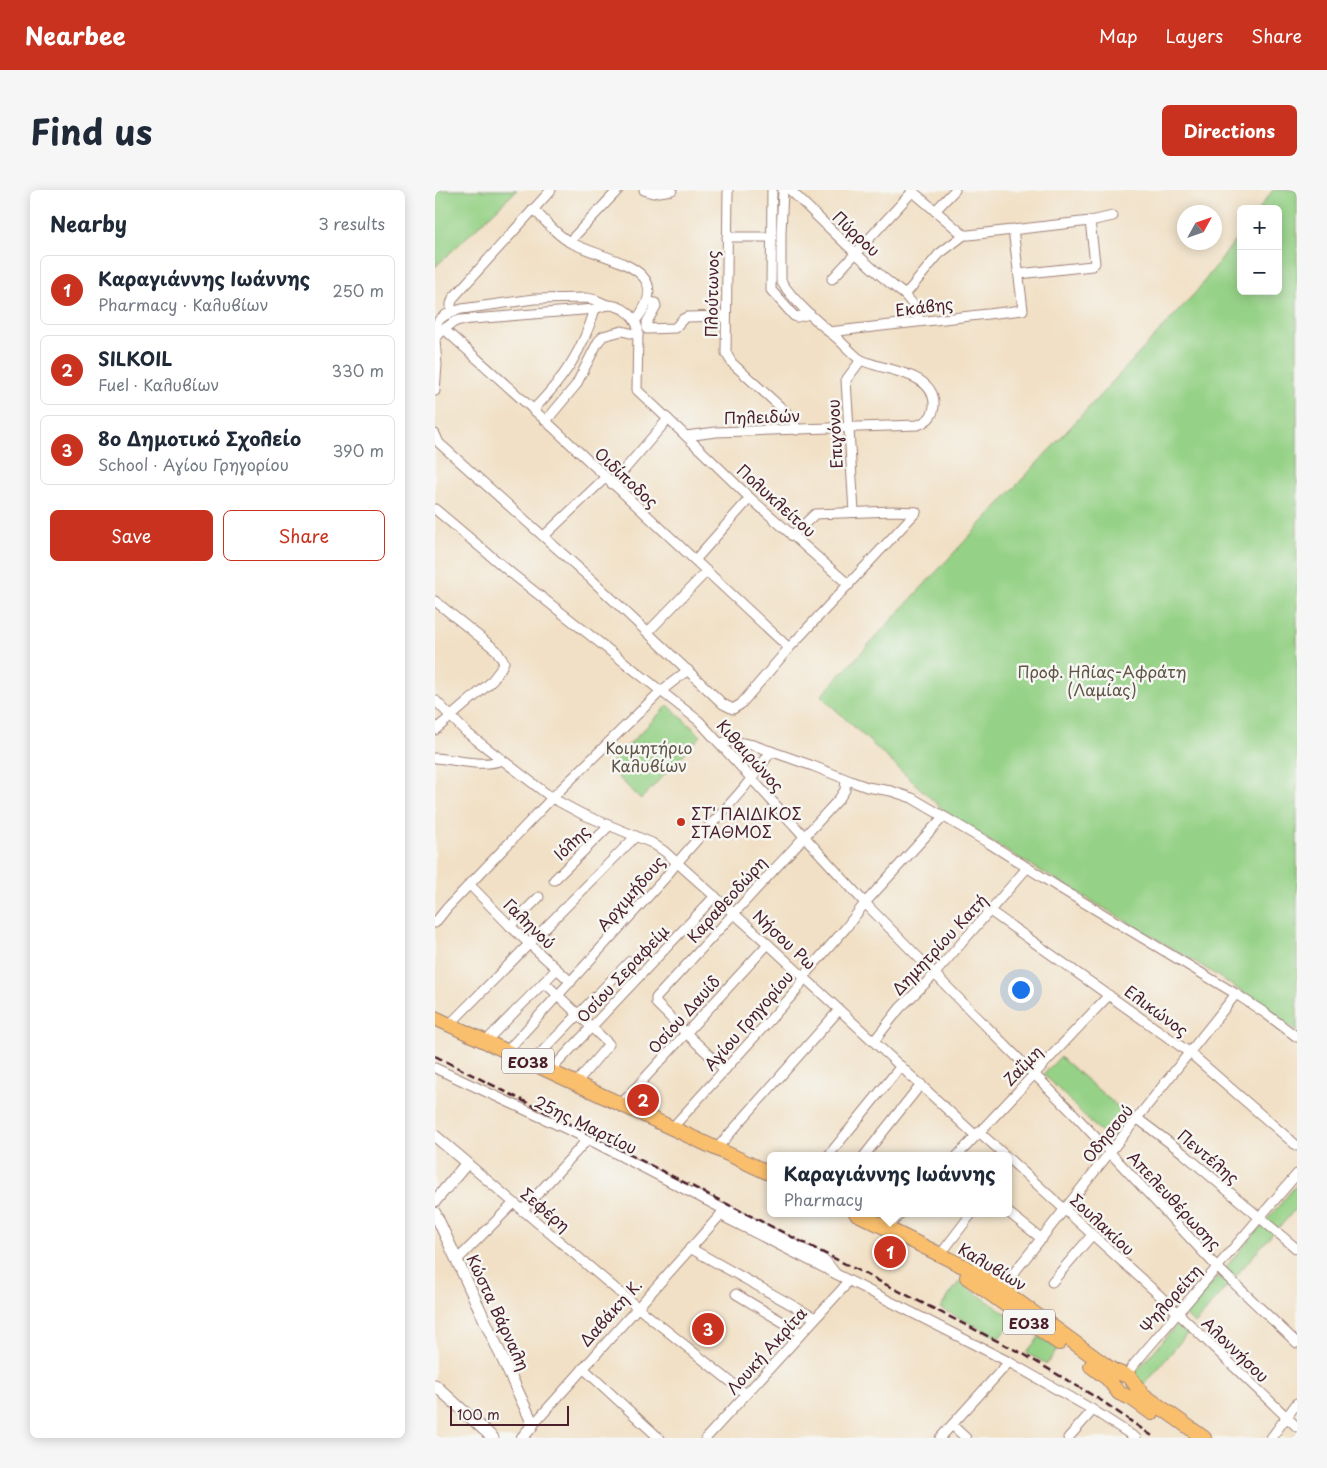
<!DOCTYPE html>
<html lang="en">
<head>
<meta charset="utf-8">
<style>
  :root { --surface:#fff; --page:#f6f6f7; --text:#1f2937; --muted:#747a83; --line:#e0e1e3; --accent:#c8321e }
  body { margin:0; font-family:"Playpen Sans",sans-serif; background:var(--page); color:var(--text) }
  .controls { position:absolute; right:15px; top:15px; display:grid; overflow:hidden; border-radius:8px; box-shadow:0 2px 12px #0003 }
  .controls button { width:45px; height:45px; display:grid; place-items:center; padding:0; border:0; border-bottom:1px solid var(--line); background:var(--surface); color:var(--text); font:25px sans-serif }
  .compass { position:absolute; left:742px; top:15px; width:45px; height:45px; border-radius:50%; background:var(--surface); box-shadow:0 2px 12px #0003; rotate:50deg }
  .scale { position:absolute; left:15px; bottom:12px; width:119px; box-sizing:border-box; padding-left:5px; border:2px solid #4a1f2b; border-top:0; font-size:14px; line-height:18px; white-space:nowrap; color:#4a1f2b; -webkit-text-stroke:4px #f6f6f2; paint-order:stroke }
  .you { position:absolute; left:585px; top:799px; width:18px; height:18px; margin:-12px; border:4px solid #fff; border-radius:50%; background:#1a73e8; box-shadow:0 0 0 8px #1a73e833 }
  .badge { display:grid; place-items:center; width:32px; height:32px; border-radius:50%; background:var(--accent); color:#fff; font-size:16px; font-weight:700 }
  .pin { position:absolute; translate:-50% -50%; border:2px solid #fff; box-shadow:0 1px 5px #0006 }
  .popup { position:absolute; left:332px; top:962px; width:245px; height:65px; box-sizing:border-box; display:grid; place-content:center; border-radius:8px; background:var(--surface); filter:drop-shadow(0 1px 4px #0005); font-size:16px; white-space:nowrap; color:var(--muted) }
  .popup b { font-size:19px; color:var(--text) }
  .popup::after { content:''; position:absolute; left:50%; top:100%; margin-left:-10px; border:10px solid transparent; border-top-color:var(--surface) }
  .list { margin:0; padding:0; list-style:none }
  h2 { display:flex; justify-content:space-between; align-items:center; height:65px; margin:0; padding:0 20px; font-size:21px }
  h2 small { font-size:16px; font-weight:400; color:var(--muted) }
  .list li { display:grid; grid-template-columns:32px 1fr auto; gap:15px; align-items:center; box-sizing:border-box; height:70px; margin:0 10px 10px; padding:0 10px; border:1px solid var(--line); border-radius:8px }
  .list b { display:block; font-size:19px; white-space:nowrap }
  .list p { margin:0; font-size:16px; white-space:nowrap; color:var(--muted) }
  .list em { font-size:16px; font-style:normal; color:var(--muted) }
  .actions { display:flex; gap:10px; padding:15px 20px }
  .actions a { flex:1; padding:11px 0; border:1px solid var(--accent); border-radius:8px; text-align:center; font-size:18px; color:var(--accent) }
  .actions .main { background:var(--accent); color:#fff }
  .map { position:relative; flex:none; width:862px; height:1248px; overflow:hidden; border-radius:8px }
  header { display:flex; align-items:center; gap:30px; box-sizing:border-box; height:70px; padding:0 25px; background:var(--accent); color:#fff }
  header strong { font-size:24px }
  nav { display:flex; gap:28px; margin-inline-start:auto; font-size:18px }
  .intro { display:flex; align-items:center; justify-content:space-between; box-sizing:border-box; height:120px; padding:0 30px }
  h1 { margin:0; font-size:35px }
  .button { padding:12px 22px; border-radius:8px; background:var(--accent); color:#fff; font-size:18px; font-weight:700 }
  main { display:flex; gap:30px; padding:0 30px }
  aside { flex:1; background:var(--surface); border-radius:8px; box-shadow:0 2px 12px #0003 }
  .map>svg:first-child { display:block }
</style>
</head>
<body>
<header>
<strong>Nearbee</strong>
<nav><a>Map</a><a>Layers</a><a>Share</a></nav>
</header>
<div class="intro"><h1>Find us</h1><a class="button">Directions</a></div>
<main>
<aside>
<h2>Nearby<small>3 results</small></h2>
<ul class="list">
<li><span class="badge">1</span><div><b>Καραγιάννης Ιωάννης</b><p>Pharmacy · Καλυβίων</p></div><em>250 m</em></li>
<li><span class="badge">2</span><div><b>SILKOIL</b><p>Fuel · Καλυβίων</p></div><em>330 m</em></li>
<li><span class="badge">3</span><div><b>8ο Δημοτικό Σχολείο</b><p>School · Αγίου Γρηγορίου</p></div><em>390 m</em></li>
</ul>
<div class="actions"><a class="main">Save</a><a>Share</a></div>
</aside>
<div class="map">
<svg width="862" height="1248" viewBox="0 0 862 1248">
  <rect width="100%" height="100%" fill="#f6f6f2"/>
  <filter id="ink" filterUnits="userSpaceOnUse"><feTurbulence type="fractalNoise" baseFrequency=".02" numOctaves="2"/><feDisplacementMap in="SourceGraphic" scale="10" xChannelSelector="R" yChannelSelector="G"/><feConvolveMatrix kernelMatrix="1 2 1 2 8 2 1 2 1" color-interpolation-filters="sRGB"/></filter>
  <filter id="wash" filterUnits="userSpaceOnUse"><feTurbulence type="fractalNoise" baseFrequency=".0096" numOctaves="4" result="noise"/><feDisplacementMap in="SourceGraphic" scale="20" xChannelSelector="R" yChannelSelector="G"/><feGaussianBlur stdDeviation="1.12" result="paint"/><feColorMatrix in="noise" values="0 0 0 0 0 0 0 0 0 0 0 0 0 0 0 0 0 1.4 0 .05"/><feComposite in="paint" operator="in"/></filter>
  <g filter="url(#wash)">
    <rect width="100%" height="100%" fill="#f1e0c5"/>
    <g fill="#95d186" stroke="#707858">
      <path d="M0 0H82L0 77Z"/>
      <path d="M838 0H862V842L835 820 764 774 519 630 386 506 761 102 806 43V101H843V19H824Z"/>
      <path d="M233 515 266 546 206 609 172 577Z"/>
      <path d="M625 867 695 927 676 953 609 884Z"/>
      <path d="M862 994V1017L843 1039 832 1030Z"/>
      <path d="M828 1034 838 1043 799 1088 790 1078Z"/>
      <path d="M783 1086 793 1095 760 1134 750 1125Z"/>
      <path d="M524 1092 579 1129 564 1148 505 1118Z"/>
      <path d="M745 1131 755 1140 708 1197 700 1183Z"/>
      <path d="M604 1147 622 1159 612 1174 591 1163Z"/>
    </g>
  </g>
  <g filter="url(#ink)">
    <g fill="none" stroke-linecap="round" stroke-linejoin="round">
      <defs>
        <g id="minor">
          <path d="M209 0 218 3 237 0"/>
          <path d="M293 0 291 163 297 173 351 222 358 231 362 240"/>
          <path d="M337 0 336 100 359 126 362 127 375 124"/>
          <path d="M355 0C393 36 429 74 470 105"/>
          <path d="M476 0 524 41 529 45H534L655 31 678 26"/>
          <path d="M98 19C110 30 121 45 135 52 169 71 244 76 201 130"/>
          <path d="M500 21 520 0"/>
          <path d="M292 47H336"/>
          <path d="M134 52 183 0"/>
          <path d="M584 84 657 76 660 73 655 31"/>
          <path d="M397 89 478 1"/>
          <path d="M213 112 220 113 221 116 212 132V139L240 138 248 129 252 127 291 126"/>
          <path d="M16 122V114L18 108 116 0"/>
          <path d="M484 131 481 118 470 105 504 64 529 45"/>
          <path d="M0 138 4 130 9 126 16 122 27 119 99 109 152 108 161 110 172 115"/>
          <path d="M9 139 111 231 354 458"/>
          <path d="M394 142 588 120 578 39"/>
          <path d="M0 201 2 175 0 149 9 139 19 132 25 130 160 119C163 118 168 116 172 115 187 115 200 125 203 139L202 200 251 246 281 242 483 235C492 231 498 227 499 216 501 179 441 181 423 168 416 162 409 155 403 149 383 132 360 113 346 91V43L348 0"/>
          <path d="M98 220C129 188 147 162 160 119"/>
          <path d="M111 231 141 195 163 152 168 146 187 141 203 145"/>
          <path d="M0 244 4 253 156 389 288 514 298 519 306 514 354 458 481 322"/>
          <path d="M251 246 315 308 414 395"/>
          <path d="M177 294 233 229"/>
          <path d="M0 319 76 383 264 531 430 713 538 823 636 921 782 1077 862 1153"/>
          <path d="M419 322 411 190 426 170"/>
          <path d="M109 346 170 288"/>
          <path d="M357 346 380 324 458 321 481 322"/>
          <path d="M260 370 315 308"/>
          <path d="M0 411 61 460 69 472 65 480 55 493 0 540"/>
          <path d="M213 442 272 381"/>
          <path d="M0 510 31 542 117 608 147 624 217 653 229 661 333 754 541 946"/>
          <path d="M285 553 297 551 318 555 378 576 418 592 432 597 456 601 477 608 552 652 623 697 801 804 830 823 862 847"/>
          <path d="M0 568C18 569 50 578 66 570"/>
          <path d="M119 690 174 636"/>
          <path d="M34 694 75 736 136 792"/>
          <path d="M555 721 755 863 862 956"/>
          <path d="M0 733 12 718 117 608 226 501 253 480"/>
          <path d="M75 736 104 707"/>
          <path d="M109 792 174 854 141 893"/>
          <path d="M14 835 201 646"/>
          <path d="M439 851 465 818 496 788 592 678"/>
          <path d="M50 852 121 780"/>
          <path d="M71 862 230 688C264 643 307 607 336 561"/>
          <path d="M96 873 195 771"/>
          <path d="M0 878 153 949 288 1019 296 1021 391 1071 401 1084"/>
          <path d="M290 880 251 843 221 813V808L404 609 410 600 411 590"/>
          <path d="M115 881 280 706"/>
          <path d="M186 914 333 754"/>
          <path d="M703 929 748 963 862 1059"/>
          <path d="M237 938 362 800 373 781 410 739 430 713 508 627"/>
          <path d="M544 942 571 966"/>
          <path d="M282 958 404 820"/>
          <path d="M393 966 466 876"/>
          <path d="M429 966 486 894"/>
          <path d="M522 966 674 805"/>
          <path d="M574 969 723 1104 862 1237"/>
          <path d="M32 973 202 1117 311 1204"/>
          <path d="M87 1021 153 949"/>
          <path d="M574 1023 607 1049"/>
          <path d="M285 1025 574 1172 658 1220 701 1248"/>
          <path d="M452 1038 466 1023"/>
          <path d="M255 1058 380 1128"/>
          <path d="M505 1065 537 1023"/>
          <path d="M22 1070 79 1013"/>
          <path d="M617 1092 657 1045"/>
          <path d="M566 1099 801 804"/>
          <path d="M301 1104 366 1143"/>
          <path d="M148 1178 224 1248"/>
          <path d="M693 1186 696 1178 712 1159 862 984"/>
          <path d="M517 1235 531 1248"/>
          <path d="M97 1236 288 1022"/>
          <path d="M271 1248 409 1097 412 1090"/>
          <path d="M505 1248 574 1172"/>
          <path d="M633 1248 658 1220"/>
          <path d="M836 1248 862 1213"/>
        </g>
        <g id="tertiary">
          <path d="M0 946 32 973 0 1011"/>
          <path d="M0 1023 96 1230 97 1236 87 1248"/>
          <path d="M0 1195 58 1248"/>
        </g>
        <g id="primary">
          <path d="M0 828 336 984"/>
          <path d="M421 1023 536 1080 566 1099 670 1175 679 1181 695 1187 707 1204 769 1248"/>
          <path d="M532 1087 624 1153"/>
          <path d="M656 1176 673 1189 684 1203 696 1208 717 1223"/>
        </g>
      </defs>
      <use href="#minor" stroke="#9e8078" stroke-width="11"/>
      <use href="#tertiary" stroke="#9e8078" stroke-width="13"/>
      <use href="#primary" stroke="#9e8078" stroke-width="16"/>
      <use href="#minor" stroke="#fff" stroke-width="9"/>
      <use href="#tertiary" stroke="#fff" stroke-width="11"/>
      <use href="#primary" stroke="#f9bf6d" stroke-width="14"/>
      <path stroke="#4a1f2b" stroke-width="2.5" stroke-dasharray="8 4" stroke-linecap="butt" d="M0 866 590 1165 667 1211 720 1248"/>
    </g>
  </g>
  <circle fill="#c8321e" stroke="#f6f6f2" stroke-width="2" cx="246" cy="632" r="5"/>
  <g text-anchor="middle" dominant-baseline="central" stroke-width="5" stroke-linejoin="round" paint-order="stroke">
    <g fill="#f6f6f2" stroke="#7e6067" stroke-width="1">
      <rect x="67" y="858.5" width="52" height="25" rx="4"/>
      <rect x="568" y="1119.5" width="52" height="25" rx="4"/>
    </g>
    <g font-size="15" font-weight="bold" fill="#4a1f2b">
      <text x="93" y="871">ΕΟ38</text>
      <text x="594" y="1132">ΕΟ38</text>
    </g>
    <g font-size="16" fill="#4a1f2b" stroke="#f6f6f2">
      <text transform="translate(422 43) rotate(43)">Πύρρου</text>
      <text transform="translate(276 104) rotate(-89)">Πλούτωνος</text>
      <text transform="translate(489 116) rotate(-7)">Εκάβης</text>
      <text transform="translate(327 226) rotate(-2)">Πηλειδών</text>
      <text transform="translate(399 244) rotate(-93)">Επιγόνου</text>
      <text transform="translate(192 287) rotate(43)">Οιδίποδος</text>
      <text transform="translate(342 310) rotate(42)">Πολυκλείτου</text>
      <text transform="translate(316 565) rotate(48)">Κιθαιρώνος</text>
      <text transform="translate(136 652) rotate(-44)">Ιόλης</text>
      <text transform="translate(195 703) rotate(-49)">Αρχιμήδους</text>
      <text transform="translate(291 709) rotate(-48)">Καραθεοδώρη</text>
      <text transform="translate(95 733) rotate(44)">Γαληνού</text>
      <text transform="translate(350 749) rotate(43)">Νήσου Ρω</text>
      <text transform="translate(504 754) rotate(-47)">Δημητρίου Κατή</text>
      <text transform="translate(187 783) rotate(-47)">Οσίου Σεραφείμ</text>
      <text transform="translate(722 820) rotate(36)">Ελικώνος</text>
      <text transform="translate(248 824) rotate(-48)">Οσίου Δαυίδ</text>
      <text transform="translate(313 830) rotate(-49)">Αγίου Γρηγορίου</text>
      <text transform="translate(587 875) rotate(-46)">Ζαΐμη</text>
      <text transform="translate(151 934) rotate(26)">25ης Μαρτίου</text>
      <text transform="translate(672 943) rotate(-51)">Οδησσού</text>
      <text transform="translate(774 966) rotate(40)">Πεντέλης</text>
      <text transform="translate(740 1010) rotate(47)">Απελευθέρωσης</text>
      <text transform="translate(111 1019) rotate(40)">Σεφέρη</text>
      <text transform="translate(668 1034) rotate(43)">Σουλακίου</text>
      <text transform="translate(558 1076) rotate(31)">Καλυβίων</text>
      <text transform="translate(735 1108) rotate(-49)">Ψηλορείτη</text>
      <text transform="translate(64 1122) rotate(65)">Κώστα Βάρναλη</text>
      <text transform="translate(175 1122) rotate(-48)">Δαβάκη Κ.</text>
      <text transform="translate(801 1159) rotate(44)">Αλοννήσου</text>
      <text transform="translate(331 1160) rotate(-48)">Λουκή Ακρίτα</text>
    </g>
    <g font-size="16" fill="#605446" stroke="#f6f6f2">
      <text x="667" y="481">Προφ. Ηλίας-Αφράτη<tspan x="667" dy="18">(Λαμίας)</tspan></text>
      <text x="214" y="557">Κοιμητήριο<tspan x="214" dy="18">Καλυβίων</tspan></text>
    </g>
    <g font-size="16" fill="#4a1f2b" stroke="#f6f6f2" text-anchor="start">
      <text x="256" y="623">ΣΤ' ΠΑΙΔΙΚΟΣ<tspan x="256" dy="18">ΣΤΑΘΜΟΣ</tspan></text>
    </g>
  </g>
</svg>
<div class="controls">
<button>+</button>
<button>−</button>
</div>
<svg class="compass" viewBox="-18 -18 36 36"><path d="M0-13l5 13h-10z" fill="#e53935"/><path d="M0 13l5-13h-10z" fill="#747a83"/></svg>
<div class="scale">100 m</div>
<div class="you"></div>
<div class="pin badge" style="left:455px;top:1062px">1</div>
<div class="popup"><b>Καραγιάννης Ιωάννης</b>Pharmacy</div>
<div class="pin badge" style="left:208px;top:910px">2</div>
<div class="pin badge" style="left:273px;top:1139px">3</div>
</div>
</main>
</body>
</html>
